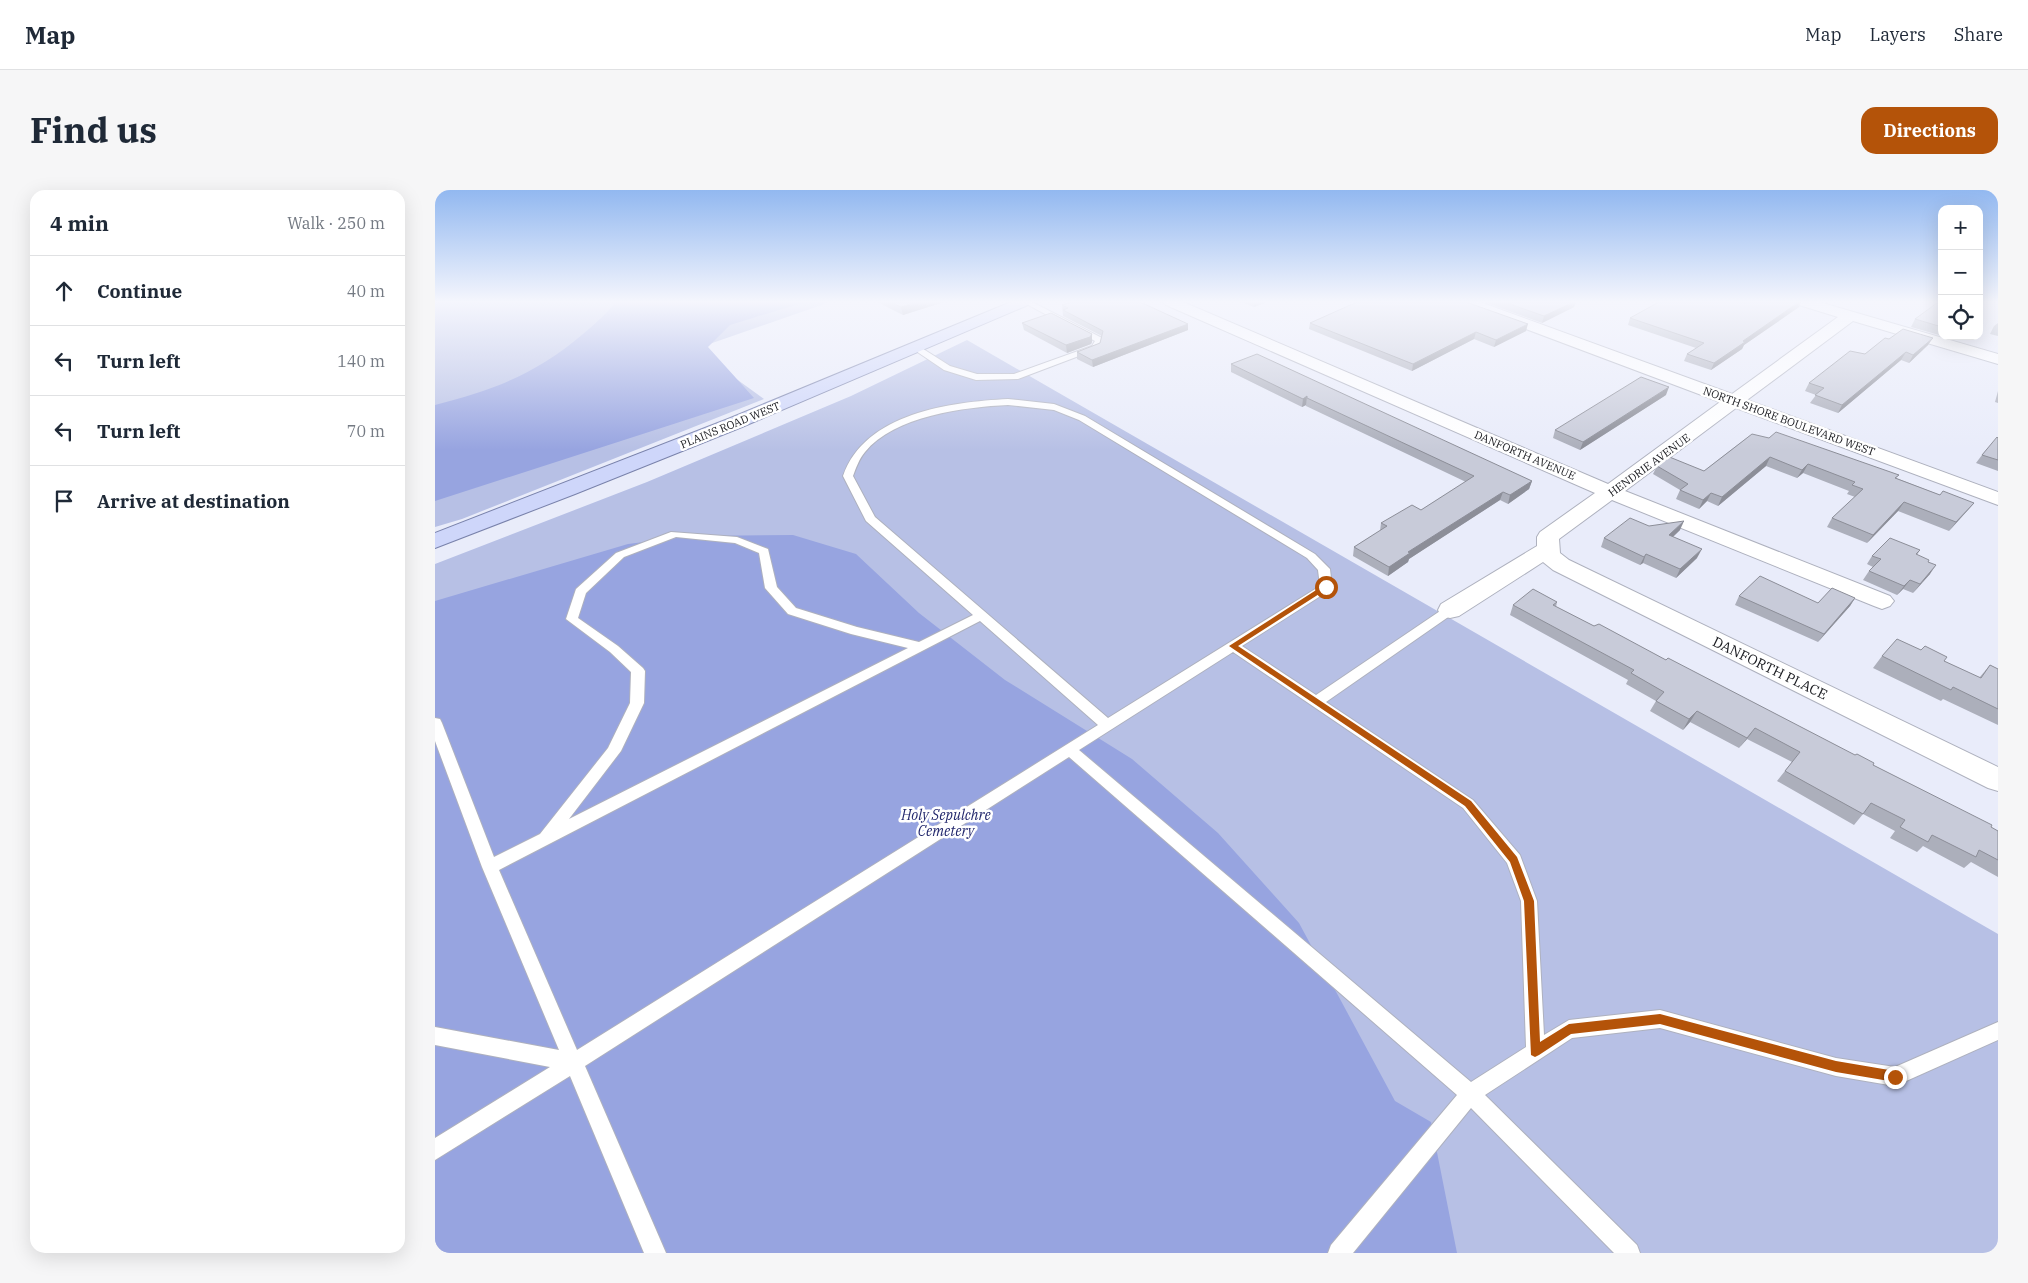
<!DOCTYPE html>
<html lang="en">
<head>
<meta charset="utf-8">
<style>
  :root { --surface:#fff; --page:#f6f6f7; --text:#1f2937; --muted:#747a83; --line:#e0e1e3; --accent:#b45309 }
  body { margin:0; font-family:"IBM Plex Serif",serif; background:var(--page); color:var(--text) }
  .controls { position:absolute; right:15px; top:15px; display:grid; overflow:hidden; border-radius:10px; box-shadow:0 5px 20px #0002 }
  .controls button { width:45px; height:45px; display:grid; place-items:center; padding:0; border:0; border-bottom:1px solid var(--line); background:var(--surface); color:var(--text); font:25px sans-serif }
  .stop { position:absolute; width:15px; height:15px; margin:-11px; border:4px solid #b45309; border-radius:50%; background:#fff }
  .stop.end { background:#b45309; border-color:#fff; box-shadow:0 1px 5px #0008 }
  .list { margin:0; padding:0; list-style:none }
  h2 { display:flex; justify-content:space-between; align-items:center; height:65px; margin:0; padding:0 20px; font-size:21px }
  h2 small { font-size:16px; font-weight:400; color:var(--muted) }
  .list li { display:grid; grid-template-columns:32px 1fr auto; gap:15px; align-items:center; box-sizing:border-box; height:70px; padding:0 20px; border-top:1px solid var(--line) }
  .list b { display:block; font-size:19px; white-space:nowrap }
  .list em { font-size:16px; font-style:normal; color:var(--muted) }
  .icon { flex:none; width:28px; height:28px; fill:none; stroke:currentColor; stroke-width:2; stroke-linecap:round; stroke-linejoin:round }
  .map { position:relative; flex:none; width:1563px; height:1063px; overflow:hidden; border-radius:15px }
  header { display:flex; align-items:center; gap:30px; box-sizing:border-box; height:70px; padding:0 25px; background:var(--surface); border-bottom:1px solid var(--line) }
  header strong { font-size:24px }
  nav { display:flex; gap:28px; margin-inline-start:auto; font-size:18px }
  .intro { display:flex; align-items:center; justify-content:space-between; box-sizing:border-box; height:120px; padding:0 30px }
  h1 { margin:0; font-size:35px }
  .button { padding:12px 22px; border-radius:15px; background:var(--accent); color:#fff; font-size:18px; font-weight:700 }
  main { display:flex; gap:30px; padding:0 30px }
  aside { flex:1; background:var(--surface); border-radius:15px; box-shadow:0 5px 20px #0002 }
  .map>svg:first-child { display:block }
</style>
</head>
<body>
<header>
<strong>Map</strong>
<nav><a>Map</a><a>Layers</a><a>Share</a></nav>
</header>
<div class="intro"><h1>Find us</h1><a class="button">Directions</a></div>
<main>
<aside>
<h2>4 min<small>Walk · 250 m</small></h2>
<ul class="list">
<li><svg class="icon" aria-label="ahead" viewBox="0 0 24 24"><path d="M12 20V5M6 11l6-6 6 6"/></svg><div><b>Continue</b></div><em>40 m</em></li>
<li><svg class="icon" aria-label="left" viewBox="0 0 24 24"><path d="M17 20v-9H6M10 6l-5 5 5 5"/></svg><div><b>Turn left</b></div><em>140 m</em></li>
<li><svg class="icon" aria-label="left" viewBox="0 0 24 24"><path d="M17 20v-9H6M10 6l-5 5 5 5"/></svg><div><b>Turn left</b></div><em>70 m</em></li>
<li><svg class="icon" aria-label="arrive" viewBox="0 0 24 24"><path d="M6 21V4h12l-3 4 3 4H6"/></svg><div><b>Arrive at destination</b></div></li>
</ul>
</aside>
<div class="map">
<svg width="1563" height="1063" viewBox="0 0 1563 1063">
  <rect width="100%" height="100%" fill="#e9ecfa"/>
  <g fill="#b7c0e5">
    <path d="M0 112H395L260 159 329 209 27 329 0 337Z"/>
    <path d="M532 150 1563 744V1063H0V374L212 292 416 206Z"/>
  </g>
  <g fill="#97a4e0">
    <path d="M181 112H370L295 135 273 157 319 208 0 311V215C59 200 101 184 148 144 160 134 171 124 181 112Z"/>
    <path d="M358 345 421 364 484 423 570 490 697 569 783 643 864 733 960 911 996 932 1022 1063H0V411L193 354 257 346Z"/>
  </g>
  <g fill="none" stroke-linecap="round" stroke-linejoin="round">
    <defs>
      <g id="lane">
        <path d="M588 112H597L667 148 665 158 583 189 541 190 509 180 475 157 482 155 515 176 542 184H579L657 156 660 151Z"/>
        <path d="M573 209 619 214 650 226 880 364 895 379 897 397 895 400 807 456 881 505 1011 417H1019L1021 420 1019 423 891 512 1038 610 1085 665 1102 711 1109 845 1134 830 1225 820 1401 868 1460 877 1563 832V850L1460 896 1401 886 1225 838 1137 848 1050 905 1202 1055 1205 1063H1179L1036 918 918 1063H893L896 1055 1022 905 634 567 150 876 231 1063H209L135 886 0 970V948L115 877 0 855V837L124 860 47 677 0 551V528L5 529 7 533 59 667 105 644 173 558 195 513 196 482 175 462 131 429 141 399 181 363 236 342 302 347 333 359 342 397 361 418 422 437 484 452 538 425 431 331 408 286C430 223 515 212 573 209ZM573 215 619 220 644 230 872 368 883 380 885 396 673 528 440 327 418 286C421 278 424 269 430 262 459 226 530 217 573 215ZM241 347 300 353 324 363 330 398 353 424 416 444 473 458 134 629 186 561 209 513 210 481 208 478 183 456 143 428 151 403 189 367ZM545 431 663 535 142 860 64 680ZM798 462 1028 618 1072 673 1086 711 1091 857 1036 892 644 560Z"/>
      </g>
      <path id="street" d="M728 112H748L1173 294 1285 212 1027 115 1025 112H1045L1297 204 1403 127 1364 115 1362 112H1384L1563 164V174L1418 131 1312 210 1563 302V315L1301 218 1190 301 1455 406 1459 411 1455 416 1447 419 1439 416 1177 310 1124 349 1125 363 1134 370 1563 577V601L1553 598 1118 380 1108 372 1024 426 1015 428 1006 426 1003 420 1006 414 1102 356V347L1105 342 1160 303 731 115Z"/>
      <path id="primary" d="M576 112H596L593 115 307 237 140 304 0 358V343L293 229Z"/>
    </defs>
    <use href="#lane" stroke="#aeb1be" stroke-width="2"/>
    <use href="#street" stroke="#aeb1be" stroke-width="2"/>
    <use href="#primary" stroke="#7982ab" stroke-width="2"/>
    <use href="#lane" fill="#fff" fill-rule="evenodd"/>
    <use href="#street" fill="#fff" fill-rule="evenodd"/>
    <use href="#primary" fill="#ced6fa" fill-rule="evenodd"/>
  </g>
  <g fill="#acafbb">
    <path d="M442 112H509L468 125Z"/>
    <path d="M806 112H832L819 117Z"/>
    <path d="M1049 112H1141L1139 117 1107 133Z"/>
    <path d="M1314 112H1366L1364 117 1309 155 1307 159 1276 180 1249 171 1252 164 1261 158 1193 135 1195 128 1311 113Z"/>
    <path d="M1507 114V143L1504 145 1476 137 1480 129Z"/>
    <path d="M627 115 753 140 658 177 642 169V162L665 153 667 146 628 126Z"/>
    <path d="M587 133 657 152 656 154 632 163 589 140Z"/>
    <path d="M875 133 1091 141 1059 157 1039 149 977 181 874 139Z"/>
    <path d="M1563 133V146L1555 144 1559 136Z"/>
    <path d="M1454 149 1493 155 1474 173 1466 170 1403 223 1375 213 1381 205 1370 201 1374 193 1430 164Z"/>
    <path d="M796 174 1097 291 1094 299 1073 314 1065 310 974 369 973 372 953 386 918 366 919 357 945 341 946 333 986 320 1031 292 871 216V215L867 217 796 182Z"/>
    <path d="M1563 201V213L1560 212Z"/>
    <path d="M1231 205 1145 260 1118 248 1120 240Z"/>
    <path d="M1317 244 1464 285 1461 288 1505 305 1539 313 1532 321 1514 341 1463 321 1432 353 1392 337 1397 328 1420 307 1412 304 1414 301 1368 283 1362 288 1331 276 1283 316 1272 311 1264 319 1241 309 1245 300 1218 284 1222 276 1269 281Z"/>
    <path d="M1563 248V281L1541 273 1547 265Z"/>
    <path d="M1214 336 1245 340 1238 347 1262 368 1241 388 1208 373 1205 375 1166 357 1169 348Z"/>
    <path d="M1485 360 1482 365 1493 372 1495 384 1478 403 1468 399 1462 405 1428 390 1434 381 1438 377 1432 374 1437 366Z"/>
    <path d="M1304 406 1383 413 1420 408 1415 416 1383 452 1300 415Z"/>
    <path d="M1122 412 1121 417 1159 436 1231 470 1438 575 1563 641V687L1536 672 1529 678 1488 656 1482 662 1455 648 1460 641 1428 624 1419 635 1342 591 1357 572 1312 549 1304 558 1255 532 1248 540 1215 521 1221 511 1191 494 1193 490 1075 425 1078 415Z"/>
    <path d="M1447 466 1509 471 1544 488 1555 475 1563 479V535L1508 509 1506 511 1438 478Z"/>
  </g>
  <g fill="#8c8e98">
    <path d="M484 112H509L468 125 466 117Z"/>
    <path d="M819 112H832L819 117Z"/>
    <path d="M1139 112H1141L1139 117 1107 133 1109 126Z"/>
    <path d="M1364 112H1366L1364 117 1309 155 1307 159 1276 180 1279 173 1308 151Z"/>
    <path d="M753 134V140L658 177 657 170Z"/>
    <path d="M1093 134 1091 141 1059 157 1061 150Z"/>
    <path d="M1041 142 1039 149 977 181 978 174Z"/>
    <path d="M657 144V152L656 154 632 163 631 155Z"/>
    <path d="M1498 148 1493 155 1474 173 1478 165Z"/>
    <path d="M1471 162 1466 170 1403 223 1407 215Z"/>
    <path d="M1234 197 1231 205 1145 260 1148 252Z"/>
    <path d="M872 206 871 215 867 217 868 209Z"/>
    <path d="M1335 267 1331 276 1283 316 1287 307Z"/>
    <path d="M1373 274 1368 283 1362 288 1367 280Z"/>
    <path d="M1097 291 1094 299 1073 314 1075 305Z"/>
    <path d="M1068 302 1065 310 974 369 973 372 953 386 954 377 973 362Z"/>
    <path d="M1276 303 1272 311 1264 319 1268 310Z"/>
    <path d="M1469 312 1463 321 1432 353 1438 345Z"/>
    <path d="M1539 313 1532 321 1514 341 1521 332Z"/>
    <path d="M1249 331 1245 340 1230 354 1234 345Z"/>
    <path d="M1267 359 1262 368 1241 388 1245 379Z"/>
    <path d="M1211 364 1208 373 1205 375 1209 367Z"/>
    <path d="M1501 375 1495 384 1478 403 1485 394Z"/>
    <path d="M1475 390 1468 399 1462 405 1469 396Z"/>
    <path d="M1420 408 1415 416 1383 452 1389 444Z"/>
    <path d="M1262 521 1255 532 1248 540 1254 529Z"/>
    <path d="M1320 538 1312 549 1304 558Z"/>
  </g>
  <g fill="#c8cbd9" stroke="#8c8e98">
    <path d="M454 112H484L466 117Z"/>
    <path d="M637 112H705L753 134 657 170 642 162 665 153 668 141 628 120 633 118 627 115Z"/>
    <path d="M922 112H1031L1093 134 1061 150 1041 142 978 174 875 133Z"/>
    <path d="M1069 112H1139L1109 126Z"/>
    <path d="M1224 112H1306L1311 113 1314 112H1364L1308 151 1310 152 1279 173 1252 164 1269 153 1195 128Z"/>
    <path d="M1502 113 1507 114V137L1480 129Z"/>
    <path d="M616 123 657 144 655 147 631 155 587 133Z"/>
    <path d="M1468 139 1498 148 1478 165 1471 162 1407 215 1380 205 1389 198 1374 193 1415 161 1430 164 1450 148 1454 149Z"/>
    <path d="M822 164 1097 291 1075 305 1068 302 973 362 975 363 954 377 919 357 952 336 946 333 977 315 986 320 1039 286 872 208V206L868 209 796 174Z"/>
    <path d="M1206 187 1234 197 1148 252 1120 240Z"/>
    <path d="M1341 242 1464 285 1460 288 1505 305 1508 301 1539 313 1521 332 1469 312 1438 345 1397 328 1428 299 1417 295 1420 292 1373 274 1367 280 1335 267 1287 307 1276 303 1268 310 1245 300 1253 294 1222 276 1232 266 1269 281 1317 244 1334 248Z"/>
    <path d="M1562 247 1563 248V270L1547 265Z"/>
    <path d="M1195 328 1214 336 1249 331 1234 345 1267 359 1245 379 1211 364 1209 367 1169 348Z"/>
    <path d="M1455 348 1485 360 1481 364 1494 370 1493 372 1501 375 1485 394 1475 390 1469 396 1434 381 1446 369 1437 366Z"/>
    <path d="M1325 386 1383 413 1397 398 1420 408 1389 444 1304 406Z"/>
    <path d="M1098 399 1122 412 1118 415 1159 436 1164 434 1231 470 1233 468 1420 565 1422 564 1439 573 1438 575 1557 635 1556 637 1563 641V670L1544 660 1541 667 1497 645 1493 652 1465 637 1470 630 1436 613 1428 624 1350 581 1365 562 1320 538 1312 548 1262 521 1254 529 1221 511 1229 502 1196 483 1199 480 1078 415Z"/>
    <path d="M1462 449 1486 460 1490 456 1512 467 1509 471 1546 488 1555 475 1563 479V519L1518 497 1516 500 1447 466Z"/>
  </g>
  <linearGradient id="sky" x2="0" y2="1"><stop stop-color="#92b8f0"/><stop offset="0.43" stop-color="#f5f6fd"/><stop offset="1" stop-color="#f5f6fd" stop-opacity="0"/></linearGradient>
  <rect width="1563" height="260" fill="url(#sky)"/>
  <path fill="#b45309" d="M889 395 895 397 803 456 1036 611 1082 667 1099 711 1105 852 1134 834 1225 824 1401 871 1460 881 1463 883 1465 887 1463 891 1460 892 1401 882 1225 834 1136 844 1104 865 1100 867 1096 865 1089 711 1075 672 1030 616 794 456Z"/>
  <g text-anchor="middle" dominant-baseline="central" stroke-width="5" stroke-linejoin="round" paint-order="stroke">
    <g font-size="11" fill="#17181d" stroke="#fff">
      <text transform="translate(1354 231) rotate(20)">NORTH SHORE BOULEVARD WEST</text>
      <text transform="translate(295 235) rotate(-22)">PLAINS ROAD WEST</text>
      <text transform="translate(1090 265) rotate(23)">DANFORTH AVENUE</text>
      <text transform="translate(1214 275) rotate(-36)">HENDRIE AVENUE</text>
    </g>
    <g font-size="14" fill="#17181d" stroke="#fff">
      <text transform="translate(1335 478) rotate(26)">DANFORTH PLACE</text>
    </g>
    <g font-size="14" font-style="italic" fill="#23286d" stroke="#fff">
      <text x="511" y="625">Holy Sepulchre<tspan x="511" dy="16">Cemetery</tspan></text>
    </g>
  </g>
</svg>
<div class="controls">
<button>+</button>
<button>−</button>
<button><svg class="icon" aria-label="locate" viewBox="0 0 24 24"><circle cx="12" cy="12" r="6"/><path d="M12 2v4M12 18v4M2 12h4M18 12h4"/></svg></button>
</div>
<div class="stop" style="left:891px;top:397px"></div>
<div class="stop end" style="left:1460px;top:887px"></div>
</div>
</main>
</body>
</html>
